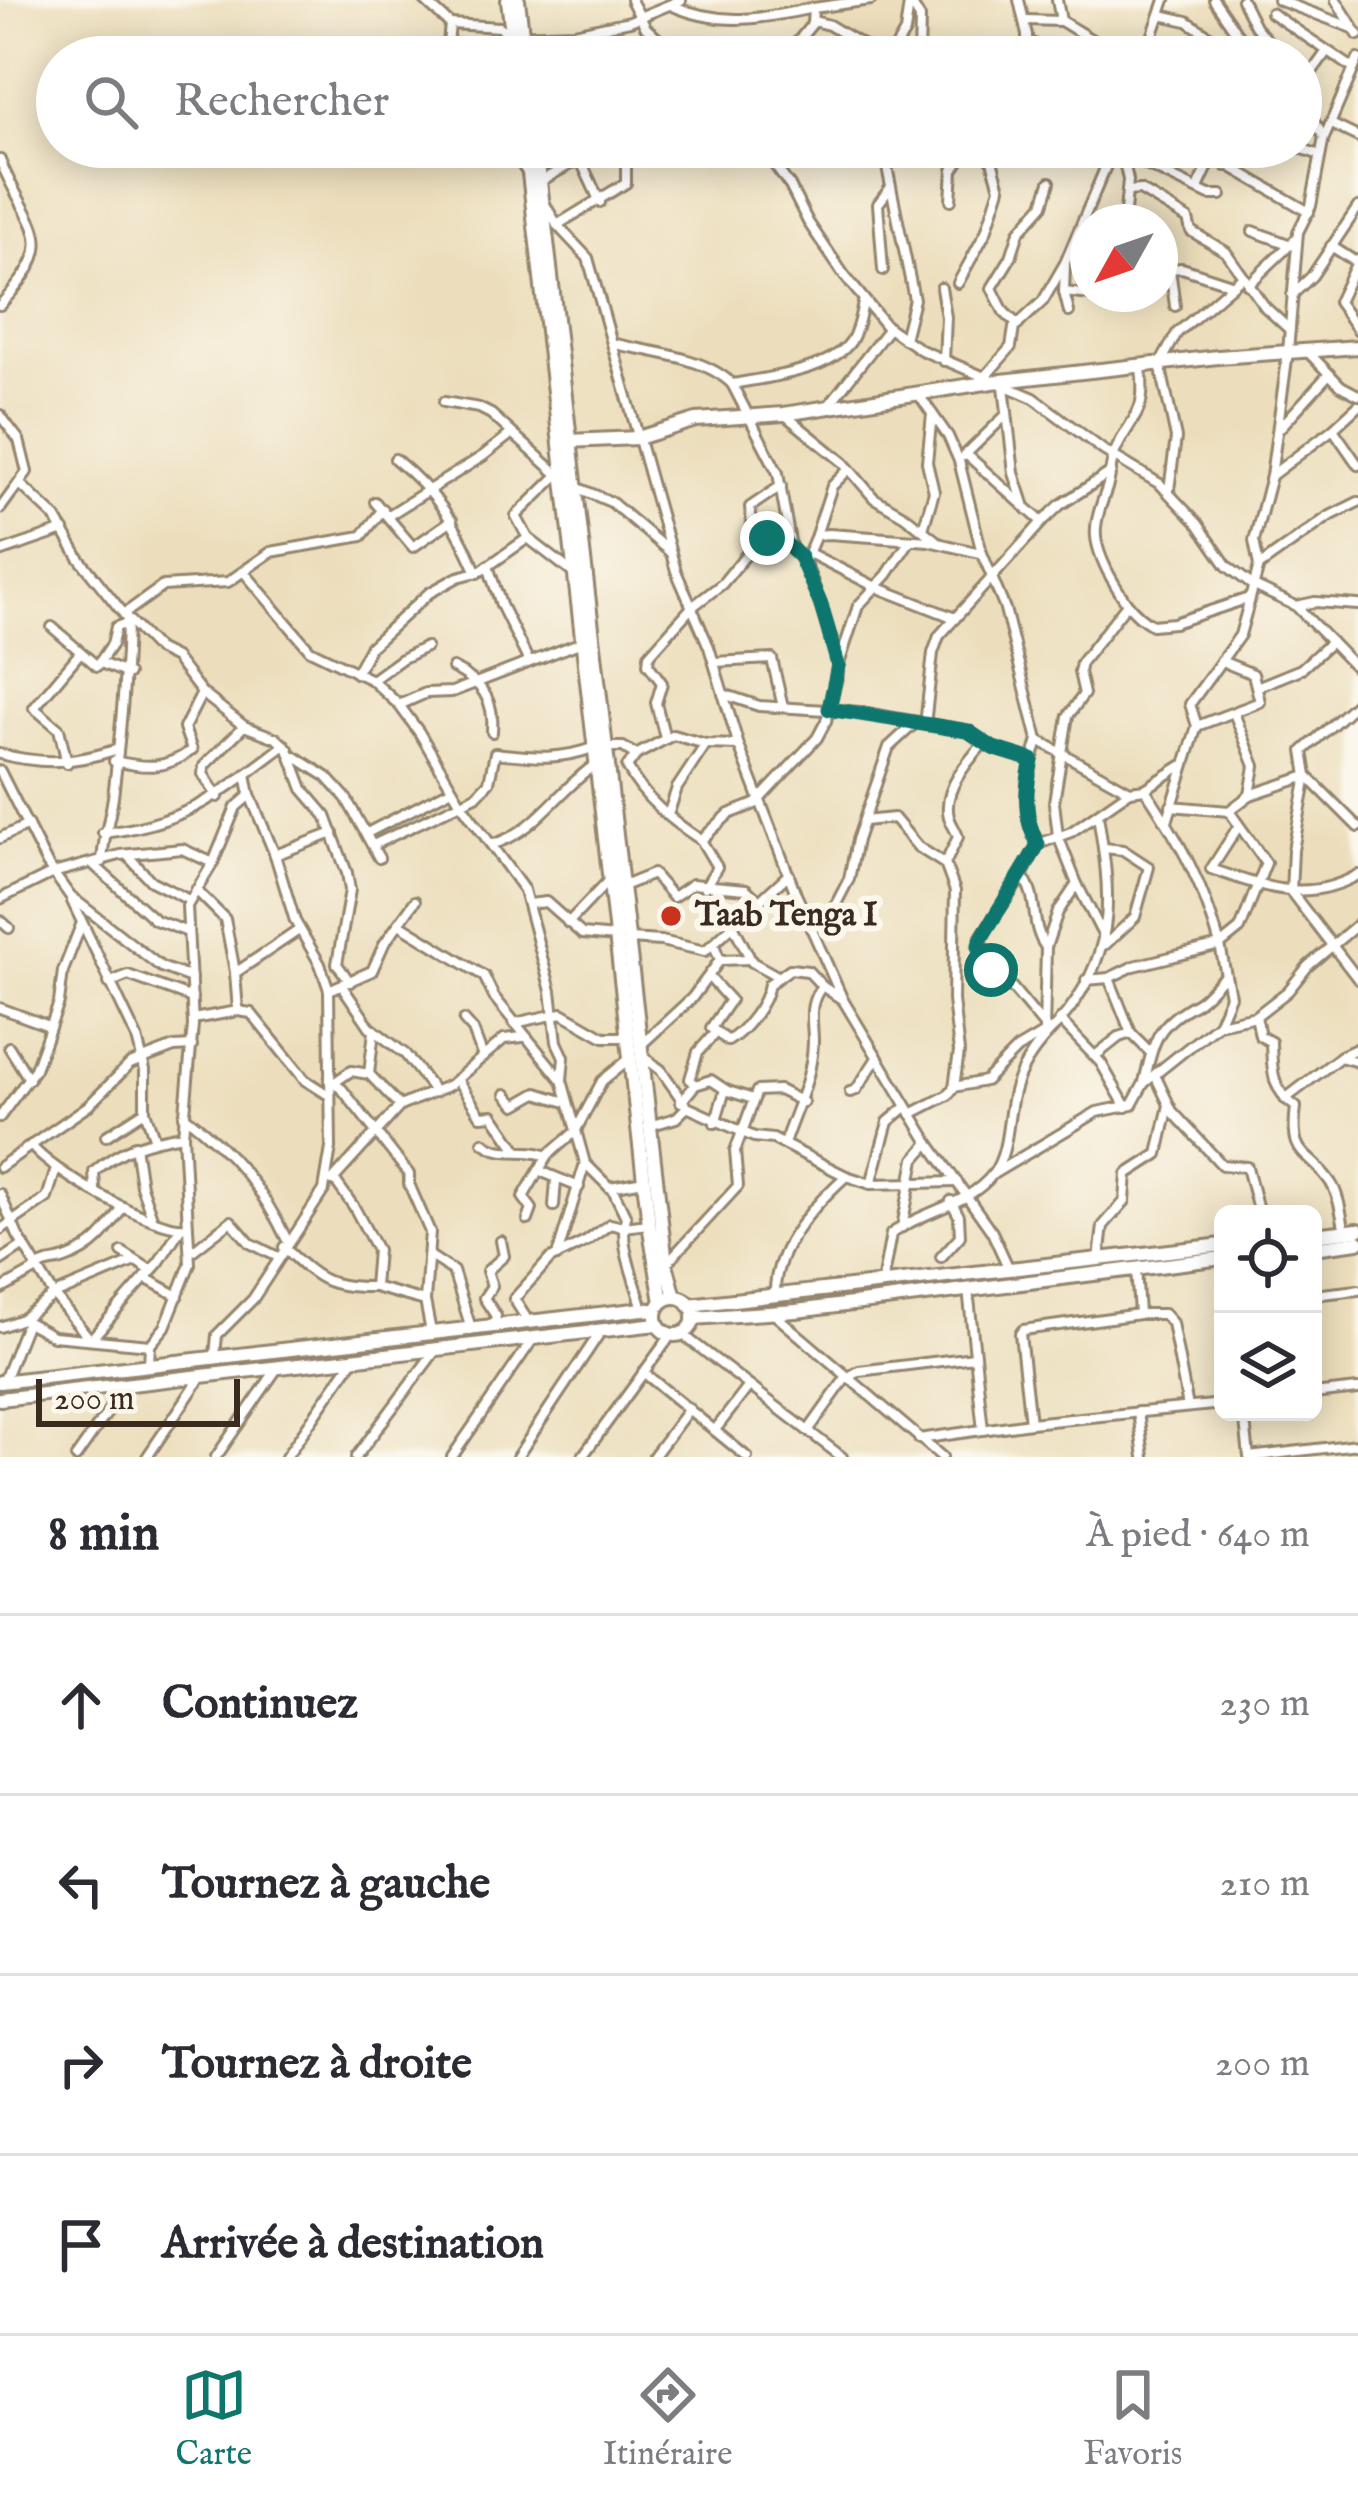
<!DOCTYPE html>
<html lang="fr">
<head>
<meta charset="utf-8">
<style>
  :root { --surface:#fff; --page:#f2f2f3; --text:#2b2b33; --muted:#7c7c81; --line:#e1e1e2; --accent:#0f766e }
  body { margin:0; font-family:"IM FELL English",serif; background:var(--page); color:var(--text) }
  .controls { position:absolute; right:36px; bottom:36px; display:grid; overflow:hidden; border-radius:18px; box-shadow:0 6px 30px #0003 }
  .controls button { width:108px; height:108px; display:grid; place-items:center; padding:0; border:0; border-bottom:3px solid var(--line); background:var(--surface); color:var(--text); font:60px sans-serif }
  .compass { position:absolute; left:1070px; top:204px; width:108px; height:108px; border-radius:50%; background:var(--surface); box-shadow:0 6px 30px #0003; rotate:230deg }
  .scale { position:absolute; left:36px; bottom:30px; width:204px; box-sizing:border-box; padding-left:12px; border:6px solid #3b2a1e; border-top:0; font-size:33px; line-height:42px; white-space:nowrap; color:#3b2a1e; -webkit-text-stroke:9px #fbf7ec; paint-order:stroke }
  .stop { position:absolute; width:36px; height:36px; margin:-27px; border:9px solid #0f766e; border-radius:50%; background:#fff }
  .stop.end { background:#0f766e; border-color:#fff; box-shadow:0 3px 12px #0008 }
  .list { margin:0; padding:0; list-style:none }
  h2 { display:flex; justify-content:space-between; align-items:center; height:156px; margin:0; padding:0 48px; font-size:51px }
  h2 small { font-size:39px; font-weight:400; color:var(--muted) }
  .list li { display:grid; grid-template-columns:78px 1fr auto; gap:36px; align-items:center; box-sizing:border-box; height:180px; padding:0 48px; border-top:3px solid var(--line) }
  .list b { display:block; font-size:45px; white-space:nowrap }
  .list em { font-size:39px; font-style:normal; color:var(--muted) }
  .icon { flex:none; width:66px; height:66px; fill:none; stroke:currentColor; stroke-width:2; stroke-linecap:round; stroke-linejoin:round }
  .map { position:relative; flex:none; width:1358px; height:1457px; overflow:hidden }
  .search { position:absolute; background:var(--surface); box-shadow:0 6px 30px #0003; left:36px; right:36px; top:36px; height:132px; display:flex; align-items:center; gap:30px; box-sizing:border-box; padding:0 42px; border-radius:66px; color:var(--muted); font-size:45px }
  .sheet { height:876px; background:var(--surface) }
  nav { display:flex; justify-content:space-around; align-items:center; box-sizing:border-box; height:168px; border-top:3px solid var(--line); background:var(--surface); font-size:33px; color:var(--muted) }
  nav a { display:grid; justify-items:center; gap:6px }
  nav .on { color:var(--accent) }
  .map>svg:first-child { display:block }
</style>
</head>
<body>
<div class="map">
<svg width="1358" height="1457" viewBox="0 0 1358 1457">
  <rect width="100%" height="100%" fill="#fbf7ec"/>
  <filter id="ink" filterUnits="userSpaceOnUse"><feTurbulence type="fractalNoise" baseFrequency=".00833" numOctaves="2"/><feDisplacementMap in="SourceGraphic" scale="24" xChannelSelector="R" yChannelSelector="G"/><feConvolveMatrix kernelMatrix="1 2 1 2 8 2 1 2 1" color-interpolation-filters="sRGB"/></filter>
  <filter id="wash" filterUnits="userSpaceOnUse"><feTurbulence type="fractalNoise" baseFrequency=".004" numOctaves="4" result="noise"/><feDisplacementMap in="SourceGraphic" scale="48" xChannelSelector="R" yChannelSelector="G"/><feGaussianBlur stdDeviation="2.7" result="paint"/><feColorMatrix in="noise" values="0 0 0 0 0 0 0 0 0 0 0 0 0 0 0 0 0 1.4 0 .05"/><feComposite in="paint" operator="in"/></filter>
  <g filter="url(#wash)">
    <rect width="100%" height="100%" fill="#ecdebc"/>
  </g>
  <g filter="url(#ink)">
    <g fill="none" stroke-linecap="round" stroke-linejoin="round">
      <defs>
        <g id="street">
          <path d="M424 0 450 24 448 44 454 57"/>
          <path d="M631 0 646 28 678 57"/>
          <path d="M909 0 920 18 919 57"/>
          <path d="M1019 0 1027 35V57"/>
          <path d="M1057 0 1061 21"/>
          <path d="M1214 0 1238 35 1262 57"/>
          <path d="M1242 0 1255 26 1281 57"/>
          <path d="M1278 0 1353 28"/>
          <path d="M1336 0 1358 35"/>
          <path d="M671 5C720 27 762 19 813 8"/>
          <path d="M1271 13 1353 68"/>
          <path d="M1161 15 1187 21 1226 47"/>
          <path d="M1025 20 1061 21 1120 57"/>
          <path d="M813 21 829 25 882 57"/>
          <path d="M450 24 500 27 512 35 574 33 630 21 681 0"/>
          <path d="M1028 41 1058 57"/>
          <path d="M589 57 595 30"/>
          <path d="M785 57 812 24 813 8 871 0"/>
          <path d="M890 57 905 32 909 4"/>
          <path d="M1145 57 1165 0"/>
          <path d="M1221 57 1222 48 1238 35"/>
          <path d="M1301 87 1327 51"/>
          <path d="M1331 124 1358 137"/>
          <path d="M1325 136 1358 59"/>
          <path d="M510 147 526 171"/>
          <path d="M651 147 653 154"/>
          <path d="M761 147 790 186 808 222 844 275 886 326 921 350 1034 398 1103 450 1160 484 1198 524 1227 566 1252 585 1296 606 1358 670"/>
          <path d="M878 147 886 165"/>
          <path d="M892 147 887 167 914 299 904 339"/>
          <path d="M946 147 954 165"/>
          <path d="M1197 147 1309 212"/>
          <path d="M1297 147 1320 155"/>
          <path d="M1122 153 1128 180 1124 222"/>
          <path d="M1123 154 1209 195H1221"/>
          <path d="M580 159 600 202"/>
          <path d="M0 160C28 230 66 236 0 305"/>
          <path d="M1143 163 1148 147"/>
          <path d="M1226 166 1236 147"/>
          <path d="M541 181 601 147"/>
          <path d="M1198 188 1212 158"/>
          <path d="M1128 191 1140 190 1188 219 1191 231 1226 252 1265 307 1289 329"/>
          <path d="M951 200 953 170 969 147"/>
          <path d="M545 204 557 225 588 258 676 571 709 647 739 746 796 894 843 1000 929 1143 992 1232 1009 1269"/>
          <path d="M557 225 626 183V165L616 147"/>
          <path d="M1253 231 1291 245"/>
          <path d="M1331 246 1356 262"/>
          <path d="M1358 260 1338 302 1358 330"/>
          <path d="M1065 266 1064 292 1069 312"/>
          <path d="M883 270 878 204 891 187"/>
          <path d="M958 283 986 232 1000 188 988 147"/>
          <path d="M1248 285 1296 239"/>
          <path d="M941 288 946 317 944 361"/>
          <path d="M1064 292 1137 300 1136 294"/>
          <path d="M1292 295 1312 276 1358 207"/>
          <path d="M1175 306 1170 269 1182 268 1231 284"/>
          <path d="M1018 325 1004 312 992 288 1011 257 1019 232 1043 205 1050 182"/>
          <path d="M615 344C651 352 705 357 732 384L778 473 791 547 805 563 812 580 837 656 838 673 826 721 817 738 755 804 729 814 701 840 717 867 705 887"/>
          <path d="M1308 352 1341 386 1358 395"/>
          <path d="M1141 367C1147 418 1133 412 1115 452 1110 463 1111 477 1107 488 1093 527 1090 538 1110 576 1122 597 1131 613 1152 625L1174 623 1249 598"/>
          <path d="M984 378 1011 347 1014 328 1043 301 1065 263 1114 147"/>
          <path d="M732 384C765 378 831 371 851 341 858 330 860 316 863 303"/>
          <path d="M1004 386 1014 473 1024 504"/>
          <path d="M919 395 948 436 959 461 982 553 1005 609 1038 740 1130 791"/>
          <path d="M444 402 479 408 491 414 564 480"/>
          <path d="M829 405 889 328"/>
          <path d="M0 415 19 440 27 472 19 483 55 517 79 558 127 618 157 649 175 658 202 693 244 726 276 738 288 749 303 789 326 816 347 873 350 890 337 964 350 982"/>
          <path d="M785 415 844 463 874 498 905 516 939 543"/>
          <path d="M1333 429 1358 465"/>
          <path d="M1278 430 1329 374"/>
          <path d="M966 454 1042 522 1060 505 1111 472"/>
          <path d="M964 456 1005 416"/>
          <path d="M395 459C438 494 455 522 477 573"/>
          <path d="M558 475 516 516 528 538 573 573"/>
          <path d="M1272 475 1333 429 1358 406"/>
          <path d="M576 487 611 502 671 553"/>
          <path d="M1169 490 1176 438 1160 364 1177 333 1242 277"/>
          <path d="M375 502 413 547 452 520"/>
          <path d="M0 509 19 483"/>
          <path d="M389 515 483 456 511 434"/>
          <path d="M923 529 934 492 927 462 932 414"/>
          <path d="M816 535 832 486 849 469"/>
          <path d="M753 538 778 539 789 546"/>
          <path d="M0 552 64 530"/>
          <path d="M809 553 876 587 955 618"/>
          <path d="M805 561 816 535 829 534 929 541 980 553"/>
          <path d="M488 566 501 605 529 662"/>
          <path d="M1259 566 1328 517 1358 502"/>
          <path d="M244 572 310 650 372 680 399 705 419 732 462 805 524 890 551 991 557 1042 564 1057 562 1080 585 1163 557 1256"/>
          <path d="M1296 606 1315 602 1358 605"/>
          <path d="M124 614 163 586 228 582 271 552 362 536 383 509"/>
          <path d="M52 627 97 666 112 644 116 627 127 623"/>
          <path d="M714 662 772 659 783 707"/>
          <path d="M101 663 128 674"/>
          <path d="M839 664 858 606 887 575 909 542"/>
          <path d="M453 668C481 682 495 699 492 732"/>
          <path d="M356 673 370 647 429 593 458 577 481 571 528 538"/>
          <path d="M372 680 401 659 426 647"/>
          <path d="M1259 686 1301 669 1331 642"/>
          <path d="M723 694 759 706 860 712 968 731 993 748 1032 760"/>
          <path d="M1358 702 1303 751 1307 776 1358 827"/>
          <path d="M399 705 426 693 452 692 582 642"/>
          <path d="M925 725 933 653 939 636 1042 522"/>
          <path d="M1197 726 1260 702 1253 674 1221 661"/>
          <path d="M665 738 656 703 662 683 648 664 649 655 692 607 722 584 749 551 753 538 750 507 781 486"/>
          <path d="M607 747H623L636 755 673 735 706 744 738 745"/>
          <path d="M0 754C43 765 74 763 115 750"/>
          <path d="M636 755 627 767C644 799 672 821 701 840"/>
          <path d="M294 756 327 777 346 798 379 858"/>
          <path d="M114 761C145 768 165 770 192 750L184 728 202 693"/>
          <path d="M67 763 59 729 34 708 79 654"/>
          <path d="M0 771 47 864 70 896 161 967 191 978"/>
          <path d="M246 774 250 795 275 855 333 833"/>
          <path d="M1250 795 1307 776 1293 850 1291 892 1358 979"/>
          <path d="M218 797 203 774 204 766 244 726"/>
          <path d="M1229 811 1250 795 1255 766 1234 713"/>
          <path d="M668 815 677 788 706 744"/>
          <path d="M864 821 894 818 918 847 945 864 955 891 953 1000 959 1052 954 1087 948 1095 911 1114"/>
          <path d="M1167 822 1197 726 1190 704 1240 635 1259 566 1254 541 1271 476 1288 352 1298 232 1311 206 1324 137 1301 102"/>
          <path d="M1238 827 1211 869C1264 887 1306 904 1358 875"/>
          <path d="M103 833C186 824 221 793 285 745"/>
          <path d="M367 833 452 789"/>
          <path d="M0 838 28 825"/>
          <path d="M493 844C537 832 560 787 598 763"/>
          <path d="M1038 844C1019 810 1027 776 1038 740"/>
          <path d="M373 845 476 796 489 782 495 753C532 757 559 761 595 747"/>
          <path d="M1104 848 1123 850 1149 867 1135 917 1106 944"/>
          <path d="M128 856 151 881 189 900"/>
          <path d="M102 862C103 838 110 819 113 797 120 738 126 680 127 620"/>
          <path d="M945 864 958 837C956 830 951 824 949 817 942 790 968 761 984 743"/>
          <path d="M94 865 155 920 188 932"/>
          <path d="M1022 876C1040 898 1029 923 1045 946"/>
          <path d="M1077 884 1058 836 1054 802 1068 716 1084 694 1079 672 1081 663 1126 605"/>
          <path d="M623 886 653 874 673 897 692 884 746 889 760 902"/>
          <path d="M196 890 225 919 235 972"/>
          <path d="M0 899 53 873 120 855 182 849 213 863"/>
          <path d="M72 901 137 1038 145 1070V1111L155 1140"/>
          <path d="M529 904 546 902 582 934 616 937"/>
          <path d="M0 920 9 928"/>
          <path d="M568 923 608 881"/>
          <path d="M401 925 484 976 494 997 561 1079"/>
          <path d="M734 927 752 962 779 977"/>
          <path d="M811 929 836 904 849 879 857 840 889 747 914 724"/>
          <path d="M628 939 661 941 705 951 789 874"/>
          <path d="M720 960 750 959"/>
          <path d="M709 977 730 1000 711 1028 728 1041C745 1031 766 1004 769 984L790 969 808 971 822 986 843 1000"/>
          <path d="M1109 978 1131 1033 1151 1053"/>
          <path d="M1086 980 1109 978 1134 966 1220 945C1203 883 1180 842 1145 789"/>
          <path d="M109 983 128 975 192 998"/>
          <path d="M342 986 370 1027 405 1054 435 1092"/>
          <path d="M329 990 372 971 384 944 415 901"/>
          <path d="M0 1008 49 1026"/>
          <path d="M238 1011 235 973 299 930"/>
          <path d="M1256 1016 1288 991 1308 966 1358 924"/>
          <path d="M193 1019 238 1011 251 1013 305 1080 330 1096"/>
          <path d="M464 1020 473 1030 483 1057"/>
          <path d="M1060 1020 1101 1063 1126 1107"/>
          <path d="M514 1023 562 1013 604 1037H627"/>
          <path d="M1219 1024 1256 1016 1260 1036 1271 1042C1272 1071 1271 1089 1296 1107 1289 1160 1308 1149 1331 1183 1340 1197 1341 1216 1345 1231"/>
          <path d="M1045 1027 1005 979 984 963 981 937 1022 876 1038 844 1071 832 1130 791 1145 789 1181 766"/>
          <path d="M643 1043 692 998 720 960 714 945"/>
          <path d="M9 1047 29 1079"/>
          <path d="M642 1056 661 1070 687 1107 754 1137 773 1139 846 1176 871 1184 957 1182"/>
          <path d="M1095 1056 1119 1037 1131 1033"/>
          <path d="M1341 1056 1358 1048"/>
          <path d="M369 1074 374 1031"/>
          <path d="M1155 1075 1172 1111 1222 1165 1247 1167 1259 1214"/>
          <path d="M329 1080 342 1089 409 1174V1184L430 1232 425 1301"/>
          <path d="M458 1081 481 1116 493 1115 517 1150"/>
          <path d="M1144 1082C1155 1038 1156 1025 1196 1003 1207 997 1215 984 1225 976"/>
          <path d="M695 1085 690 1079 698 1052 715 1033"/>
          <path d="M954 1087 985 1081 1017 1049 1044 1033 1046 947 1058 912 1077 884 1104 937"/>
          <path d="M850 1092 856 1090 877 1058"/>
          <path d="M506 1094 516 1105 537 1093 566 1102"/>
          <path d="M1285 1099 1340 1057 1358 1062"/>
          <path d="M681 1102 695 1085 711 1080 726 1090"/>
          <path d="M400 1106 450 1085 504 1039 523 1037"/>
          <path d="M184 1115C232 1152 261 1186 287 1240"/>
          <path d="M0 1117 35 1069 59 1003 63 971 81 925"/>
          <path d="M715 1123 725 1090 753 1099"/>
          <path d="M649 1126 676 1118 687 1107"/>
          <path d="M106 1136 145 1111"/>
          <path d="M483 1142C503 1159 524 1146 547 1156"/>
          <path d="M784 1144C795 1110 812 1080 813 1042 813 1020 807 1005 822 986"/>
          <path d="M31 1145C49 1171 157 1232 187 1227"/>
          <path d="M135 1145 141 1186 153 1220"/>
          <path d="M585 1163 614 1192 626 1217C618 1244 636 1282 643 1309"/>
          <path d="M0 1167 88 1106 130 1064 174 1047 192 1046"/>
          <path d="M540 1171 579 1187"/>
          <path d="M993 1174 1097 1112 1132 1105 1144 1083 1218 1024 1230 996 1220 945 1240 929 1266 863 1229 811 1171 806"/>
          <path d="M334 1179 354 1207 377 1250 374 1287 425 1301 431 1332"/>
          <path d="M332 1181 400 1106 369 1074 351 1071 335 1082"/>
          <path d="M871 1184 888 1122 906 1107"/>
          <path d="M610 1187 644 1181"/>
          <path d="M95 1189 94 1172C120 1148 150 1140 183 1135"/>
          <path d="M0 1194 18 1236 54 1295 89 1338"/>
          <path d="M554 1206 556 1180"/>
          <path d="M528 1220 532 1209 523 1197 548 1155 575 1132 602 1081 629 1059"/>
          <path d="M902 1227 915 1159 929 1143"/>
          <path d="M0 1230 47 1198 56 1169"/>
          <path d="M284 1247C317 1279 328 1288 374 1287"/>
          <path d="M122 1252 152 1271"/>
          <path d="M191 1252 231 1221 250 1243 278 1257"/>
          <path d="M430 1256 453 1271 471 1328"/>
          <path d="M941 1257 960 1236 959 1216 951 1201"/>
          <path d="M1099 1259 1103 1226 1125 1201 1127 1174 1158 1154 1169 1105"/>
          <path d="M0 1261 24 1245"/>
          <path d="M666 1264 738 1186 735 1151 757 1091 779 1090 803 1102"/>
          <path d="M38 1267C49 1260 53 1264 65 1259 94 1249 107 1232 123 1207"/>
          <path d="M1136 1268 1139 1314"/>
          <path d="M145 1278 178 1296"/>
          <path d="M882 1283 891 1234C923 1210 968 1206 993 1174 1011 1149 1006 1112 1016 1085 1027 1052 1049 1035 1069 1010 1118 945 1110 890 1098 815"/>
          <path d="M968 1289 983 1430"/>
          <path d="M0 1290 39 1268"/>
          <path d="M775 1295C773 1250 814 1205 846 1176"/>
          <path d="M1313 1295 1358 1290"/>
          <path d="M774 1314 942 1457"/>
          <path d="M22 1319 53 1336 150 1345"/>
          <path d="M528 1321 514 1299 550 1259 587 1241 610 1224 623 1227 649 1224"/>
          <path d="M494 1325 496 1316 484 1298 492 1286 487 1271 504 1256 501 1241"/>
          <path d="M0 1327 22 1319 54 1295 135 1261"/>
          <path d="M682 1334 842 1457"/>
          <path d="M92 1338 159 1262 180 1229"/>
          <path d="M215 1356 217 1335 253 1299 324 1190 331 1148 329 990 320 964 295 921 275 855"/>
          <path d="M149 1364 150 1345 165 1327 190 1264 183 1135 193 1025 187 906 213 863 236 807 250 795"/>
          <path d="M643 1372 747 1457"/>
          <path d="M4 1380 27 1322"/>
          <path d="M1313 1394 1358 1389"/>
          <path d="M1138 1412 1144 1457"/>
          <path d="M1244 1412 1249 1457 1358 1444"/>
          <path d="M1030 1423 1020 1334 1023 1330 1139 1314H1164L1172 1323 1188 1407"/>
          <path d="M715 1430 749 1386"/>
          <path d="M808 1431 845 1379 859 1371 974 1357"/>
          <path d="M919 1439 1030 1423 1223 1404"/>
          <path d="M76 1457 126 1386"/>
          <path d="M147 1457 201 1377"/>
          <path d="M216 1457 276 1370"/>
          <path d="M286 1457 353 1360"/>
          <path d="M356 1457 435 1351"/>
          <path d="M452 1457 533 1339"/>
          <path d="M517 1457 601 1331"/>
          <path d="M582 1457 671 1335"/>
          <path d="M653 1457 689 1409"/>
        </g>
        <g id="secondary">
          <path d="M508 0 515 57"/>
          <path d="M518 0 525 57"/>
          <path d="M526 147 649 1224 662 1302"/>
          <path d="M536 147 666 1264 675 1297"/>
          <path d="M568 441 638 438 696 420 784 414 992 382 1218 357 1358 347"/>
          <path d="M1313 1235 1358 1230"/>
          <path d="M1313 1248 1358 1242"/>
          <circle cx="675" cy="1316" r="19"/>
          <path d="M689 1305 1223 1245"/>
          <path d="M693 1318 796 1311 1223 1258"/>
          <path d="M0 1382 643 1309 656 1311"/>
          <path d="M0 1399 657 1324"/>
        </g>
      </defs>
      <use href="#street" stroke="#94846d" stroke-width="14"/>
      <use href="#secondary" stroke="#94846d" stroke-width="18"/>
      <use href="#street" stroke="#fff" stroke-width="8"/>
      <use href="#secondary" stroke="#fff" stroke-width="12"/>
    </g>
  </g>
  <g fill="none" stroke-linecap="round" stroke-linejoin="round" filter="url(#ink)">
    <path stroke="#0f766e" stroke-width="15" d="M767 538 785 543 800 557 821 605 838 665 829 709 968 731 993 748 1032 760C1025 790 1023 818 1038 844 1030 862 980 937 979 944 978 954 984 963 991 970"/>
  </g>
  <circle fill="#c8321e" stroke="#fbf7ec" stroke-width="4.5" cx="671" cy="916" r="12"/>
  <g text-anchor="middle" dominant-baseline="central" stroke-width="12" stroke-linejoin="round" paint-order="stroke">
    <g font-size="33" font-weight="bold" fill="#3b2a1e" stroke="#fbf7ec" text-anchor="start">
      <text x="695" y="916">Taab Tenga I</text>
    </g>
  </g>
</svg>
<div class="controls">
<button><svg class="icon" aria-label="locate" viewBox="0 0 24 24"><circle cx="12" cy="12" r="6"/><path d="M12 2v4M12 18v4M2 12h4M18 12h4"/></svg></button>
<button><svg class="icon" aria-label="layers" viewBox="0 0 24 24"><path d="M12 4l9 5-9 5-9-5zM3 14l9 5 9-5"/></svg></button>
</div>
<svg class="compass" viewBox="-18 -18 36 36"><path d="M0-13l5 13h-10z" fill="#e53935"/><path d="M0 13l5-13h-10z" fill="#7c7c81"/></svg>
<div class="scale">200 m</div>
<div class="stop" style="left:991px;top:970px"></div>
<div class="stop end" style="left:767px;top:538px"></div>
<div class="search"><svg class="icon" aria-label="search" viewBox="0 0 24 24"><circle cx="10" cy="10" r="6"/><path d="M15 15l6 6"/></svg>Rechercher</div>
</div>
<section class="sheet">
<h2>8 min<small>À pied · 640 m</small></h2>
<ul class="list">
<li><svg class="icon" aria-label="ahead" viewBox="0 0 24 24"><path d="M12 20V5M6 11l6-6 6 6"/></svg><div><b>Continuez</b></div><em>230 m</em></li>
<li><svg class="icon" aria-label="left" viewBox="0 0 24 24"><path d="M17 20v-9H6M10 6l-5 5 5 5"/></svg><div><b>Tournez à gauche</b></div><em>210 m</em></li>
<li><svg class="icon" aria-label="right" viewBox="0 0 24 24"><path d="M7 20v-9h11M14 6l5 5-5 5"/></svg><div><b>Tournez à droite</b></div><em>200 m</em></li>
<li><svg class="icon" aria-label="arrive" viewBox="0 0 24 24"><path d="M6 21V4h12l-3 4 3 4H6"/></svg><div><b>Arrivée à destination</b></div></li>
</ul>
</section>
<nav>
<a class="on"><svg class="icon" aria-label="map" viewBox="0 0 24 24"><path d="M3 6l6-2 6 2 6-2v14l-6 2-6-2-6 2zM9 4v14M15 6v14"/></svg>Carte</a>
<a><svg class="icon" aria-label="directions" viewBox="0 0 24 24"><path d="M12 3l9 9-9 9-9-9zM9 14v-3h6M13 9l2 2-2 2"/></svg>Itinéraire</a>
<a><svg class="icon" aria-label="saved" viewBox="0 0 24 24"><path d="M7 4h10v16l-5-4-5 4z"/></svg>Favoris</a>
</nav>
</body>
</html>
